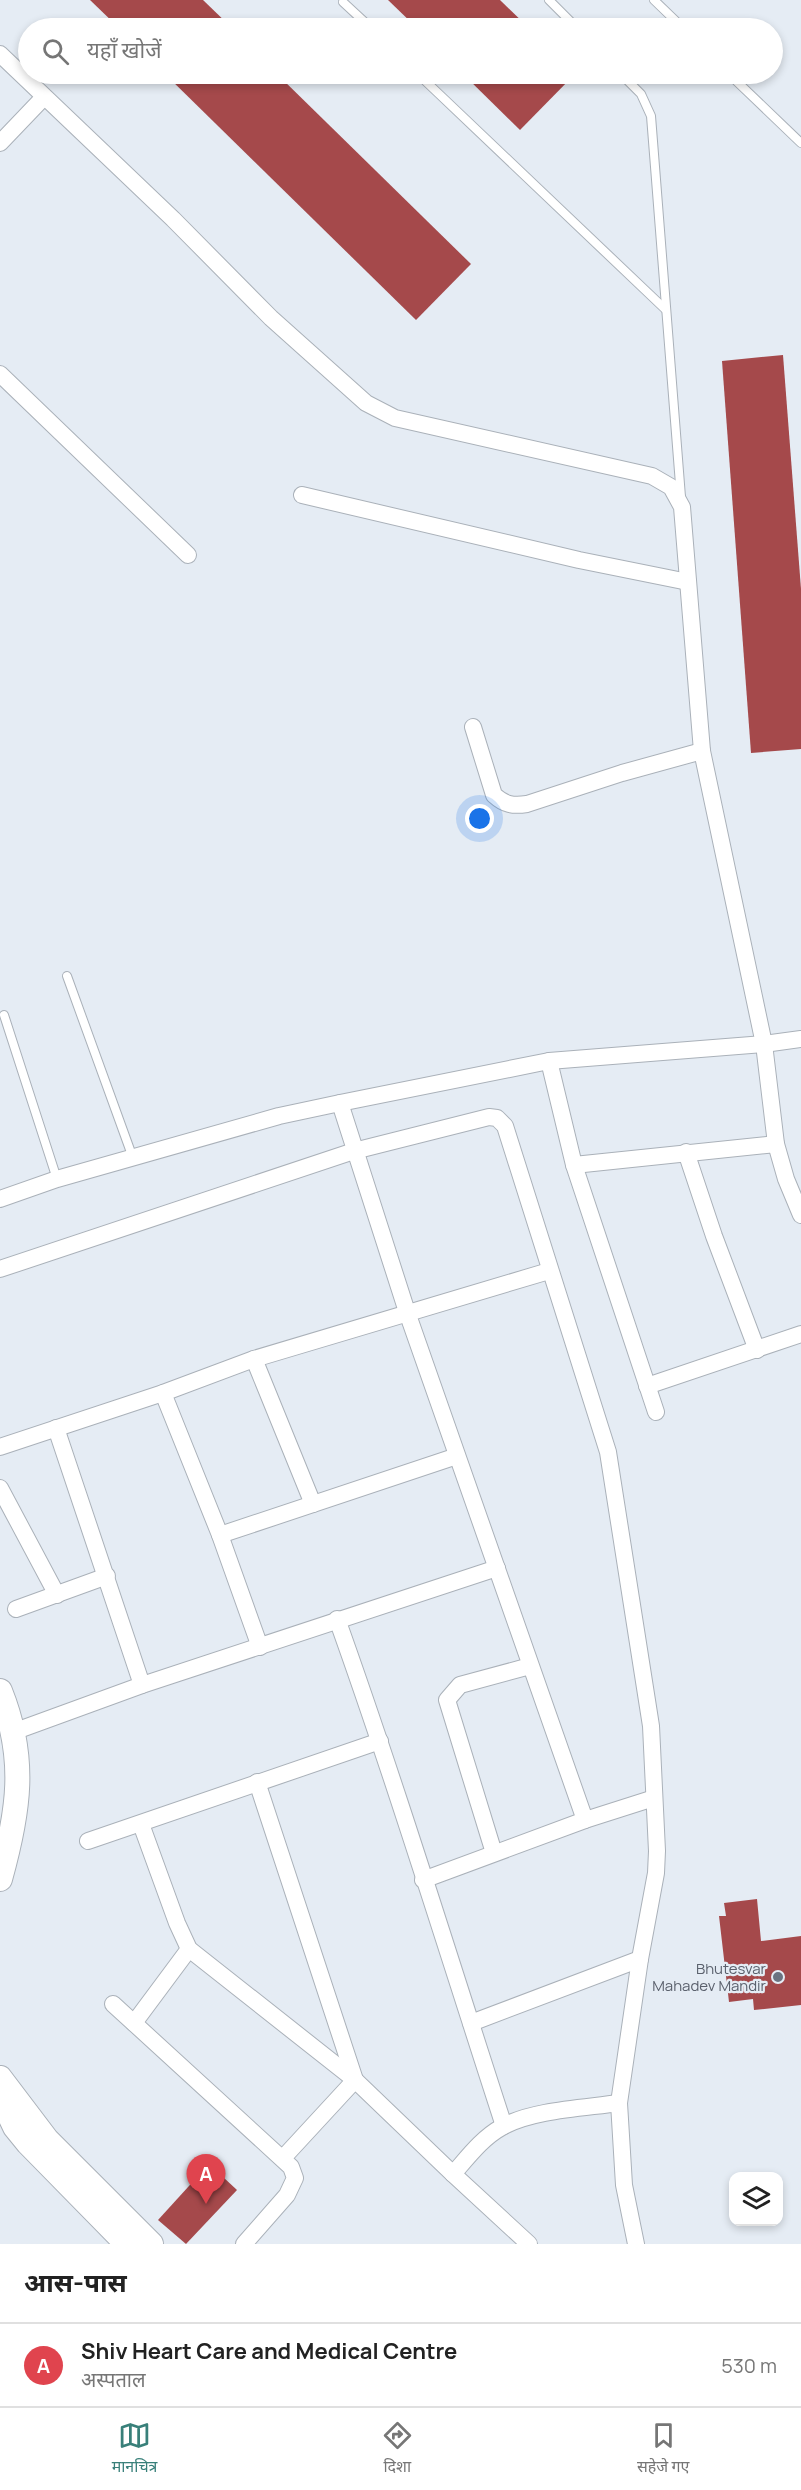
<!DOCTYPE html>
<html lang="hi">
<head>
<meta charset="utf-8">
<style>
  :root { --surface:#fff; --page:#f2f2f2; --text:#222; --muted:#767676; --line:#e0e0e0; --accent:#39807a }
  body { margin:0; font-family:Manrope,"Noto Sans Devanagari",sans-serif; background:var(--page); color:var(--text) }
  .controls { position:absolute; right:18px; bottom:18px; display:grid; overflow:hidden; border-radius:12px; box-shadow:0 3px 9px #0003 }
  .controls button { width:54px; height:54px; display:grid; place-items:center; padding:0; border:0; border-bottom:2px solid var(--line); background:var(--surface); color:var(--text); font:30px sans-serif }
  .you { position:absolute; left:480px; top:819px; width:21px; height:21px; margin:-15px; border:4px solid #fff; border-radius:50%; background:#1a73e8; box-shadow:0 0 0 9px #1a73e833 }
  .badge { display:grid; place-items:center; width:39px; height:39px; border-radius:50%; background:var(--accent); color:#fff; font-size:20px; font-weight:700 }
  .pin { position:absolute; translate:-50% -50px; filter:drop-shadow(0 2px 3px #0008) }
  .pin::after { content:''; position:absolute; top:32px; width:21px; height:18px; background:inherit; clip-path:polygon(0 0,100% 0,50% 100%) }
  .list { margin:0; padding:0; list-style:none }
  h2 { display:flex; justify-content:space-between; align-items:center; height:78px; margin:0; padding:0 24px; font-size:26px }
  h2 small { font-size:20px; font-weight:400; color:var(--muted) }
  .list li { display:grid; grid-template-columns:39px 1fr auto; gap:18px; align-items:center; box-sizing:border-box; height:84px; padding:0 24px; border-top:2px solid var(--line) }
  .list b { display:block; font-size:22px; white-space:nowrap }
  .list p { margin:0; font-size:20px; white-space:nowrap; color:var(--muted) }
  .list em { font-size:20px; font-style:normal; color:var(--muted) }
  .icon { flex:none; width:33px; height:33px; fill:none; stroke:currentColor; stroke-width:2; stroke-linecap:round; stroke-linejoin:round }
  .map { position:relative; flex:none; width:801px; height:2244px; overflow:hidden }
  .search { position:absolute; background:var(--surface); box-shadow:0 3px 9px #0003; left:18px; right:18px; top:18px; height:66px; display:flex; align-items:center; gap:15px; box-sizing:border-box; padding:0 21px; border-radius:33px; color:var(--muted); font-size:22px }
  .sheet { height:162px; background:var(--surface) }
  nav { display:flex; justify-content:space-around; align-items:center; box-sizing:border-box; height:84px; border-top:2px solid var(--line); background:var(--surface); font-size:16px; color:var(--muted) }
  nav a { display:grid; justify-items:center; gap:3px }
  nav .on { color:var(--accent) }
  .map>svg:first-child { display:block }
</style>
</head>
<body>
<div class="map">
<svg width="801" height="2244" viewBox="0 0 801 2244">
  <rect width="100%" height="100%" fill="#e5ecf4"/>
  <g fill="#a5494b">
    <path d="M90 0H203L232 28H119Z"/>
    <path d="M388 0H500L529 28H417Z"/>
    <path d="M165 74H277L471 264 416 320Z"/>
    <path d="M463 74H575L520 130Z"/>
    <path d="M783 355 801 589V749L751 753 722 361Z"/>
    <path d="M757 1899 761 1941 801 1936V2005L754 2010 753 1999 729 2002 719 1916H726L724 1903Z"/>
    <path d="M209 2164 237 2190 186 2244 158 2220Z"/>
  </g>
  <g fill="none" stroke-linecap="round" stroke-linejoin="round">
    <defs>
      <g id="lane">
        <path d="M549 0 577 28"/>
        <path d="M654 0 683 28"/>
        <path d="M343 2 371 28"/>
        <path d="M418 74 665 309"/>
        <path d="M621 74 641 94 651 116 681 497"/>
        <path d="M729 74 801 143"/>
        <path d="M67 976 133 1158"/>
        <path d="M4 1015 57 1179"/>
      </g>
      <g id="street">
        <path d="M0 54 173 219 271 318 366 403 395 418 652 476 671 487 682 507 702 751 764 1044 776 1144 786 1179 801 1215"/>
        <path d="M0 143 44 97"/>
        <path d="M0 374 188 555"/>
        <path d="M302 495 579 560 688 582"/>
        <path d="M473 727 494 795C505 805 513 806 527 804L622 773 702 751"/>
        <path d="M549 1061 574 1165 656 1412"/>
        <path d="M340 1103 408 1315 585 1820"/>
        <path d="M686 1152 714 1236 757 1350"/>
        <path d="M574 1165 776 1144"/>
        <path d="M0 1199 57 1179 279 1116 340 1103 549 1061 764 1044 801 1039"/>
        <path d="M0 1269 354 1151 489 1117 497 1118 505 1126 608 1452 651 1726 657 1851 656 1873 640 1959 619 2103 624 2185 636 2244"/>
        <path d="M254 1359 313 1504"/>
        <path d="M647 1386 801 1334"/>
        <path d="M163 1393 220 1535 260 1647"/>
        <path d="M56 1428 142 1685"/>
        <path d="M0 1447 163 1393 254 1359 549 1271"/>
        <path d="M0 1488 57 1595"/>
        <path d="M220 1535 457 1456"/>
        <path d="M16 1609 107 1576"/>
        <path d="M337 1619C397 1787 449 1957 504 2126"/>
        <path d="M13 1732 142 1685 497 1568"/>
        <path d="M257 1782 355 2080 283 2158"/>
        <path d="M141 1824 177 1923 189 1949 355 2080 453 2174 529 2244"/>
        <path d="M88 1841 380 1741"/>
        <path d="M494 1853 447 1700 460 1685 530 1666"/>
        <path d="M423 1880 585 1820 654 1798"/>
        <path d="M113 2004 291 2167 295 2178 287 2195 244 2244"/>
        <path d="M134 2023 189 1949"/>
        <path d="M471 2023 640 1959"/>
        <path d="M453 2174C468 2157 482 2138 502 2127 532 2110 585 2108 619 2103"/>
      </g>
      <g id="secondary">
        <path d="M0 1691C27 1758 19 1811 0 1879"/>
        <path d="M0 2078 47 2140 151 2244"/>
        <path d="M0 2095 15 2127 28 2143 127 2244"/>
      </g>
    </defs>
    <use href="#lane" stroke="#aab1b9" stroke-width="10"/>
    <use href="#street" stroke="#aab1b9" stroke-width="18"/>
    <use href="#secondary" stroke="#aab1b9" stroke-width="26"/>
    <use href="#lane" stroke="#fff" stroke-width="8"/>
    <use href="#street" stroke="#fff" stroke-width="16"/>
    <use href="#secondary" stroke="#fff" stroke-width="24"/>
  </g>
  <circle fill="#6b7280" stroke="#e5ecf4" stroke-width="2" cx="778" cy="1977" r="6"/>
  <g text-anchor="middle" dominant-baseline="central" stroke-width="4.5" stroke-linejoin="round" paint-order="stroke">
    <g font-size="15" fill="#5b616d" stroke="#e5ecf4" text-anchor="end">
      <text x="766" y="1968">Bhutesvar<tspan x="766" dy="17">Mahadev Mandir</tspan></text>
    </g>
  </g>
</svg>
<div class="controls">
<button><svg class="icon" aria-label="layers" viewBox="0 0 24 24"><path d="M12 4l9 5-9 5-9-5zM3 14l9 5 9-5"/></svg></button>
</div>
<div class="you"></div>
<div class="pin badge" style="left:206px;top:2204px;background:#e0444e">A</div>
<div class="search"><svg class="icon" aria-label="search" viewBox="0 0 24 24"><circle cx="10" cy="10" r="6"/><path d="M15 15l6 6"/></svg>यहाँ खोजें</div>
</div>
<section class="sheet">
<h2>आस-पास<small></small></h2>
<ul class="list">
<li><span class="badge" style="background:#e0444e">A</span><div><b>Shiv Heart Care and Medical Centre</b><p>अस्पताल</p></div><em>530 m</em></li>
</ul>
</section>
<nav>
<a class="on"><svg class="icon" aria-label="map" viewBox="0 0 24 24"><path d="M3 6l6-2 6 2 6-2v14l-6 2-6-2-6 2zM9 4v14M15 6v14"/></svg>मानचित्र</a>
<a><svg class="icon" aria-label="directions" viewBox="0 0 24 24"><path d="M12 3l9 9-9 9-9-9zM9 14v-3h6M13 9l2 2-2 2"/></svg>दिशा</a>
<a><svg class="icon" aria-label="saved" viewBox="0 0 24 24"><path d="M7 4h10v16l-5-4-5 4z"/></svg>सहेजे गए</a>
</nav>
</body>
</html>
